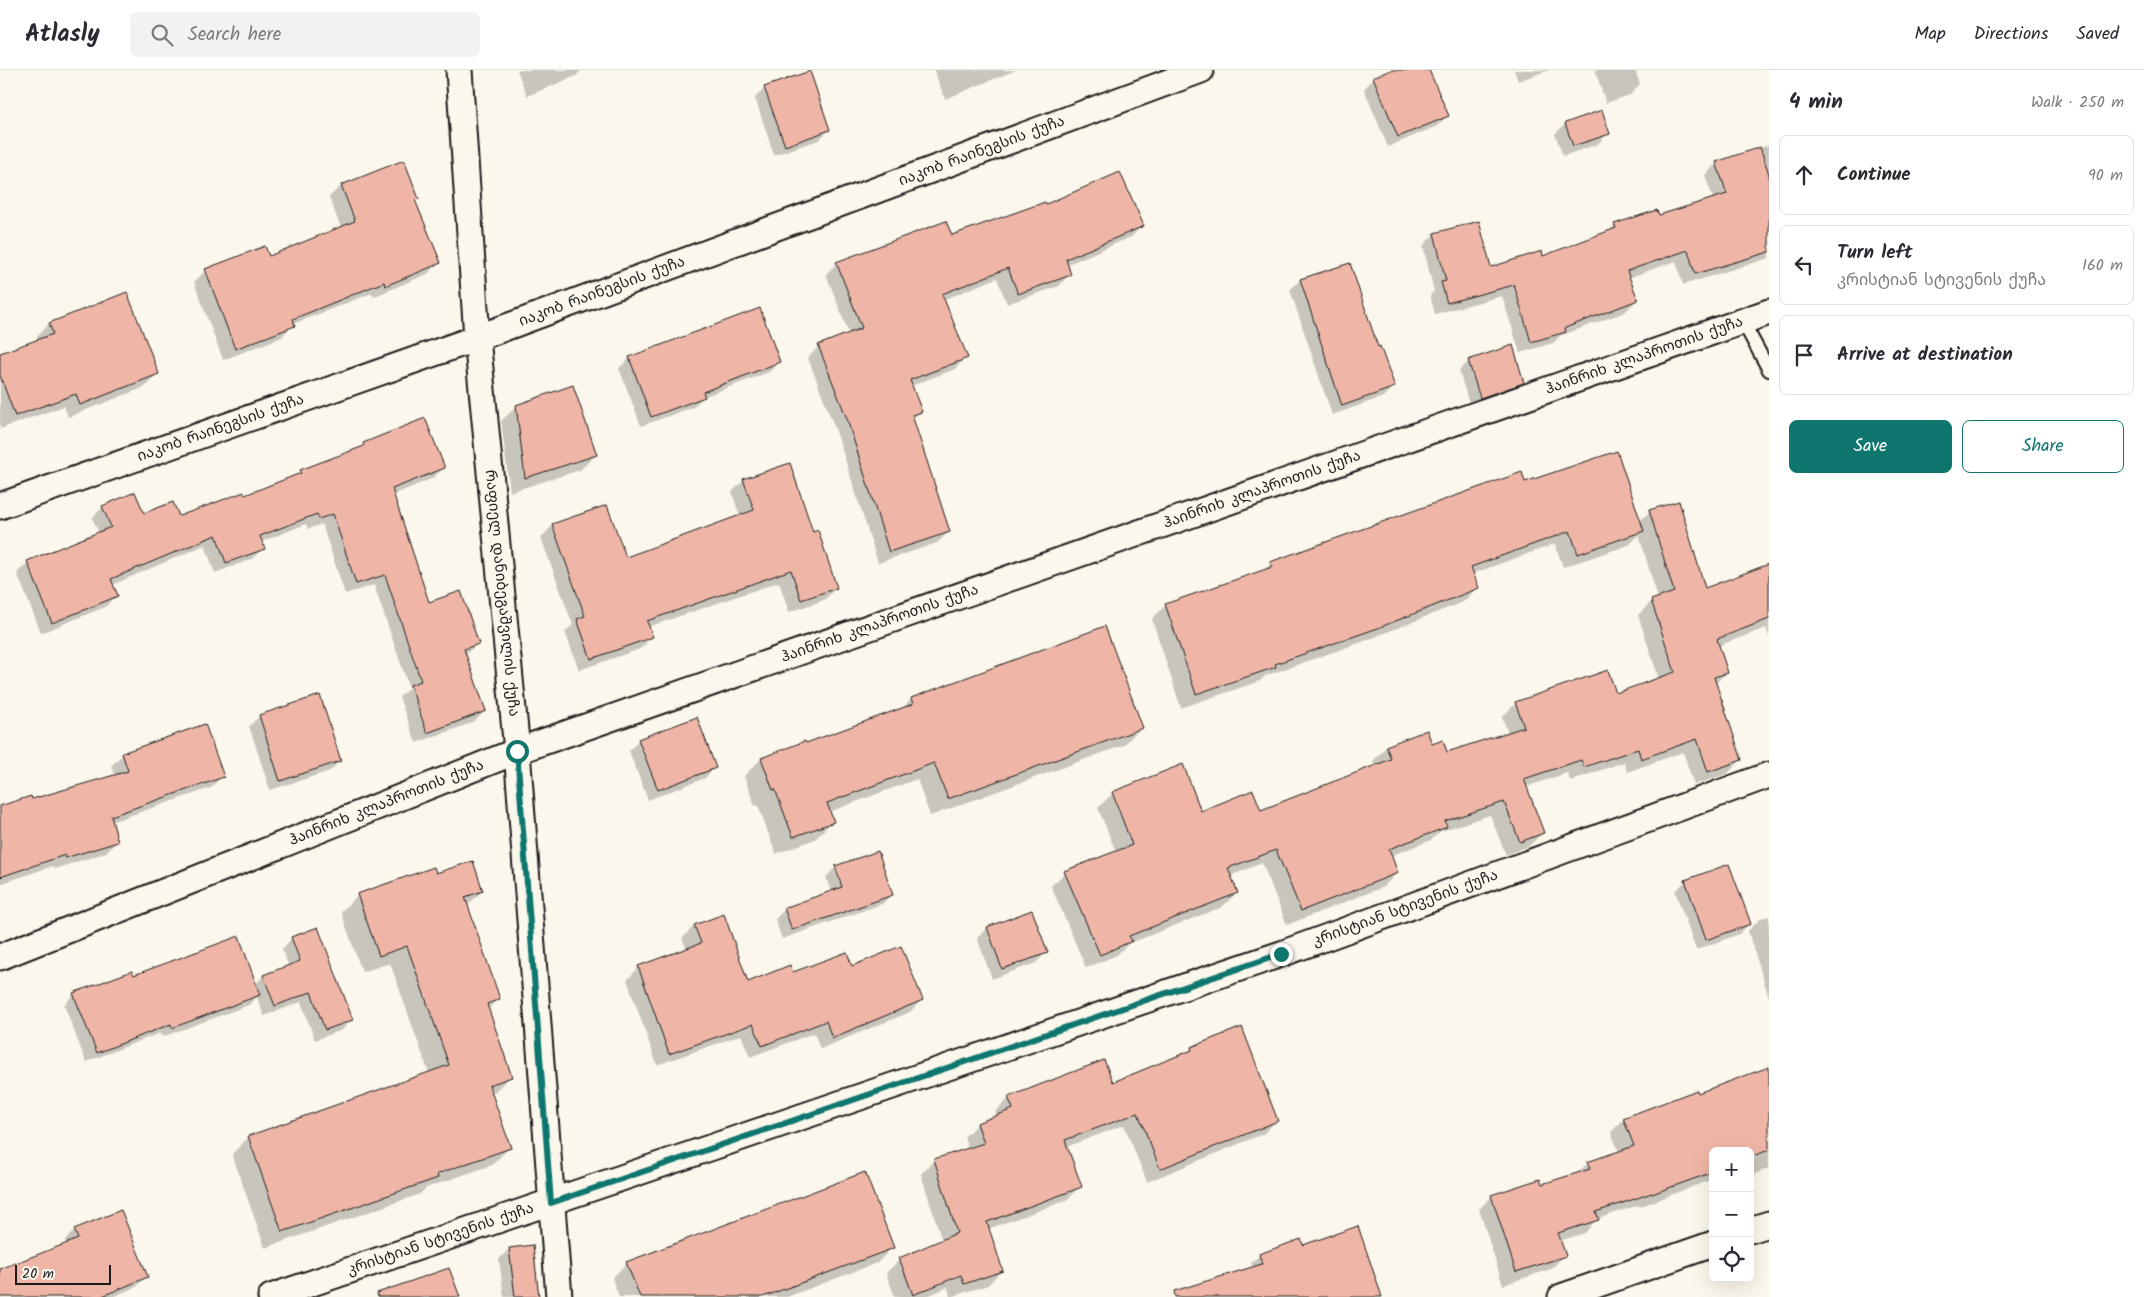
<!DOCTYPE html>
<html lang="en">
<head>
<meta charset="utf-8">
<style>
  :root { --surface:#fff; --page:#f2f2f3; --text:#2b2b33; --muted:#7c7c81; --line:#e1e1e2; --accent:#0f766e }
  body { margin:0; font-family:Kalam,"Noto Sans Georgian",sans-serif; background:var(--page); color:var(--text) }
  .controls { position:absolute; right:15px; bottom:15px; display:grid; overflow:hidden; border-radius:8px; box-shadow:0 5px 20px #0002 }
  .controls button { width:45px; height:45px; display:grid; place-items:center; padding:0; border:0; border-bottom:1px solid var(--line); background:var(--surface); color:var(--text); font:25px sans-serif }
  .scale { position:absolute; left:15px; bottom:12px; width:96px; box-sizing:border-box; padding-left:5px; border:2px solid #1c1c1c; border-top:0; font-size:14px; line-height:18px; white-space:nowrap; color:#1c1c1c; -webkit-text-stroke:4px #fbf7ec; paint-order:stroke }
  .stop { position:absolute; width:15px; height:15px; margin:-11px; border:4px solid #0f766e; border-radius:50%; background:#fff }
  .stop.end { background:#0f766e; border-color:#fff; box-shadow:0 1px 5px #0008 }
  .list { margin:0; padding:0; list-style:none }
  h2 { display:flex; justify-content:space-between; align-items:center; height:65px; margin:0; padding:0 20px; font-size:21px }
  h2 small { font-size:16px; font-weight:400; color:var(--muted) }
  .list li { display:grid; grid-template-columns:32px 1fr auto; gap:15px; align-items:center; box-sizing:border-box; height:80px; margin:0 10px 10px; padding:0 10px; border:1px solid var(--line); border-radius:8px }
  .list b { display:block; font-size:19px; white-space:nowrap }
  .list p { margin:0; font-size:16px; white-space:nowrap; color:var(--muted) }
  .list em { font-size:16px; font-style:normal; color:var(--muted) }
  .actions { display:flex; gap:10px; padding:15px 20px }
  .actions a { flex:1; padding:11px 0; border:1px solid var(--accent); border-radius:8px; text-align:center; font-size:18px; color:var(--accent) }
  .actions .main { background:var(--accent); color:#fff }
  .icon { flex:none; width:28px; height:28px; fill:none; stroke:currentColor; stroke-width:2; stroke-linecap:round; stroke-linejoin:round }
  .map { position:relative; flex:none; width:1769px; height:1227px; overflow:hidden }
  header { display:flex; align-items:center; gap:30px; box-sizing:border-box; height:70px; padding:0 25px; background:var(--surface); border-bottom:1px solid var(--line) }
  header strong { font-size:24px }
  nav { display:flex; gap:28px; margin-inline-start:auto; font-size:18px }
  .search { width:350px; height:45px; background:var(--page); display:flex; align-items:center; gap:12px; box-sizing:border-box; padding:0 18px; border-radius:8px; color:var(--muted); font-size:19px }
  main { display:flex }
  aside { flex:1; background:var(--surface) }
  .map>svg:first-child { display:block }
</style>
</head>
<body>
<header>
<strong>Atlasly</strong>
<div class="search"><svg class="icon" aria-label="search" viewBox="0 0 24 24"><circle cx="10" cy="10" r="6"/><path d="M15 15l6 6"/></svg>Search here</div>
<nav><a>Map</a><a>Directions</a><a>Saved</a></nav>
</header>
<main>
<div class="map">
<svg width="1769" height="1227" viewBox="0 0 1769 1227">
  <rect width="100%" height="100%" fill="#fbf7ec"/>
  <filter id="ink" filterUnits="userSpaceOnUse"><feTurbulence type="fractalNoise" baseFrequency=".02" numOctaves="2"/><feDisplacementMap in="SourceGraphic" scale="10" xChannelSelector="R" yChannelSelector="G"/><feConvolveMatrix kernelMatrix="1 2 1 2 8 2 1 2 1" color-interpolation-filters="sRGB"/></filter>
  <g filter="url(#ink)">
    <g fill="#0003">
      <path d="M517 0H582L576 6 527 26Z"/>
      <path d="M934 0H1016L945 29Z"/>
      <path d="M1394 0H1428L1447 46 1437 56 1388 77 1364 19 1374 8Z"/>
      <path d="M1514 0H1549L1518 11Z"/>
      <path d="M1595 0H1635L1640 14 1630 25 1606 33Z"/>
      <path d="M765 18 829 60 819 70 774 85 755 28Z"/>
      <path d="M1565 54 1608 63 1598 74 1563 86 1555 64Z"/>
      <path d="M1769 75V188L1683 215 1676 191 1628 208 1637 230 1625 242 1560 266 1553 273 1520 283 1502 226 1435 244 1430 225 1434 221 1423 176 1434 164 1490 198 1542 187 1607 163 1615 155 1658 146 1713 129 1705 105 1717 93Z"/>
      <path d="M404 92 417 128 414 132 439 193 427 204 373 227 372 223 293 254 282 267 223 290 194 212 206 200 268 187 341 158 329 127 341 116Z"/>
      <path d="M1045 135 1142 156 1131 167 1066 195 1070 204 1059 216 1007 234 997 208 943 230 966 287 955 299 911 316 920 342 912 350 949 462 937 473 878 493 836 361 808 288 819 276 849 264 826 204 837 193 951 167Z"/>
      <path d="M1300 210 1377 279 1393 317 1383 327 1332 345 1290 220Z"/>
      <path d="M126 224 157 304 145 317 68 347 64 336 0 359V285L38 271 37 267 49 254Z"/>
      <path d="M630 288 779 292 769 302 703 327 693 337 641 356 619 298Z"/>
      <path d="M1469 291 1523 312 1513 322 1470 337 1459 301Z"/>
      <path d="M517 336 596 385 580 400 510 422 501 351Z"/>
      <path d="M364 374 444 397 433 408 393 425 429 534 477 574 465 585 485 641 474 652 416 673 399 627 409 618 374 515 345 524 322 454 308 459 306 454 261 472 263 478 252 489 215 503 205 475 112 515 116 526 105 537 41 563 17 503 28 492 99 463 92 448 103 437 143 445 179 448 244 427 296 406 301 401 359 379Z"/>
      <path d="M744 410 813 463 836 518 824 530 789 542 779 512 648 557 652 567 640 579 579 600 565 562 573 555 541 468 553 455 625 488 740 447 732 422Z"/>
      <path d="M1524 414 1640 451 1650 441 1704 520 1769 495V567L1766 558 1718 576 1727 602 1715 614 1741 690 1727 704 1694 715 1683 682 1627 702 1624 692 1570 711 1567 703 1526 717 1543 762 1529 776 1506 785 1490 745 1441 761 1431 770 1390 786 1397 803 1383 817 1287 855 1262 793 1230 806 1236 823 1222 837 1128 874 1117 885 1086 898 1051 816 1065 803 1116 782 1098 738 1112 724 1183 696 1201 742H1260L1375 697 1373 691 1386 677 1431 676 1446 683 1508 663 1502 647 1516 633 1616 625 1659 609 1638 545 1652 531 1658 529 1639 465 1629 475 1563 497 1555 474 1472 504 1477 518 1463 532 1362 572 1265 606 1260 611 1181 638 1152 549 1166 535 1262 502 1271 493Z"/>
      <path d="M1105 558 1141 657 1124 675 930 746 917 709 829 742 832 752 815 769 776 784 758 735 755 736 744 706 761 689 806 675 901 640 911 629Z"/>
      <path d="M260 646 340 691 330 701 270 720 249 656Z"/>
      <path d="M639 670 715 697 705 708 648 730 629 681Z"/>
      <path d="M123 684 222 706 211 718 111 752 117 772 105 783 54 799 53 796 0 814V738L115 706 111 696Z"/>
      <path d="M836 797 892 824 882 834 782 869 775 849 785 839 831 822 826 807Z"/>
      <path d="M436 805 482 821 467 836 499 928 487 940 510 1007 491 1025 509 1078 492 1095 426 1118 420 1124 265 1178 232 1084 249 1067 429 1003 390 893 362 902 341 842 358 825Z"/>
      <path d="M1686 811 1749 854 1739 864 1696 880 1675 821Z"/>
      <path d="M1031 842 1046 882 1036 893 992 909 977 868 987 858Z"/>
      <path d="M1769 846V928L1748 861 1761 848Z"/>
      <path d="M694 856 747 913 792 903 852 898 922 930 910 942 820 979 814 963 750 987 741 965 657 995 627 910 639 897 687 880 682 868Z"/>
      <path d="M292 868 352 949 342 960 315 970 301 932 264 946 257 927 249 935 162 967 160 963 86 992 64 935 74 924 133 906 255 915 263 906 289 897 282 879Z"/>
      <path d="M1192 978 1277 1050 1263 1064 1147 1112 1124 1055 1066 1077 1080 1116 1067 1130 988 1159 1001 1201 988 1215 950 1227 948 1217 925 1227H895L886 1203 900 1189 942 1171 921 1104 934 1090 968 1079 964 1067 977 1054 997 1046 995 1042 1009 1028 1112 1013 1186 984Z"/>
      <path d="M1769 998V1098L1750 1106V1081H1713V1109L1639 1137V1135L1597 1149 1585 1163 1559 1171 1564 1186 1551 1199 1503 1215 1479 1139 1492 1126 1541 1116 1575 1105 1588 1093 1619 1082 1611 1062 1624 1049Z"/>
      <path d="M1357 1157 1253 1198 1251 1193 1260 1185 1302 1176Z"/>
      <path d="M75 1160 146 1207 136 1217 112 1227H0V1200L66 1175 65 1170Z"/>
      <path d="M892 1178 877 1193 787 1227H619L612 1208 627 1193Z"/>
      <path d="M509 1179 538 1227H504L499 1189Z"/>
    </g>
    <g fill="#efb6a7" stroke="#1c1c1c">
      <path d="M1391 0H1429L1449 46 1398 67 1373 7Z"/>
      <path d="M810 1 830 60 785 76 764 17Z"/>
      <path d="M1602 40 1610 64 1573 76 1565 53Z"/>
      <path d="M1760 77 1769 104V182L1695 204 1688 180 1627 201 1638 230 1565 258 1566 262 1531 272 1514 215 1447 233 1441 212 1446 211 1434 163 1479 151 1491 197 1542 181 1543 186 1616 158 1614 154 1657 140 1659 145 1727 124 1716 92Z"/>
      <path d="M404 90 419 129 415 130 441 193 385 216 384 212 293 249 295 256 235 279 205 199 265 176 269 186 355 151 341 115Z"/>
      <path d="M1120 102 1144 156 1066 189 1071 205 1018 224 1008 198 942 224 968 288 910 310 922 342 912 345 950 462 889 482 847 349 818 275 862 258 836 192 946 151 952 165 1045 132 1046 134Z"/>
      <path d="M1350 193 1378 277 1380 276 1395 317 1342 336 1300 209Z"/>
      <path d="M127 222 159 304 80 335 76 324 15 346 0 305V283L53 264 49 253Z"/>
      <path d="M760 238 780 292 703 322 705 327 651 347 629 287Z"/>
      <path d="M1513 275 1524 313 1480 328 1468 290Z"/>
      <path d="M573 315 597 385 525 408 516 335Z"/>
      <path d="M425 348 445 398 392 419 429 532 461 521 479 574 464 579 486 641 427 663 410 615 421 611 385 505 356 514 333 444 319 449 317 444 260 466 265 479 226 493 216 465 111 509 118 526 52 553 27 491 111 457 102 436 135 422 144 443 173 432 179 446 244 422 245 425 301 403 300 400 364 376 363 373Z"/>
      <path d="M1617 381 1644 461 1578 484 1570 461 1471 497 1479 518 1378 558 1275 594 1276 597 1196 624 1165 534 1272 497 1270 492 1522 402 1525 412Z"/>
      <path d="M790 393 813 462 818 460 837 518 801 530 791 500 647 551 653 567 591 589 577 549 585 546 552 454 607 435 626 487 754 440 743 409Z"/>
      <path d="M1679 431 1705 518 1769 494V549L1717 569 1728 603 1714 607 1742 690 1708 702 1697 669 1641 689 1638 679 1584 697 1581 690 1524 709 1544 763 1520 772 1504 732 1445 751 1447 757 1389 779 1398 803 1301 841 1276 780 1228 798 1238 823 1129 866 1132 871 1100 885 1064 801 1132 775 1112 722 1183 694 1201 741 1253 720 1261 740 1391 689 1386 676 1427 660 1432 674 1443 670 1447 682 1524 657 1515 632 1608 600 1616 623 1675 602 1651 530 1674 522 1649 440Z"/>
      <path d="M1105 556 1143 658 948 729 934 693 827 733 834 752 793 767 775 719 773 720 761 688 805 671 806 673 913 634 911 628Z"/>
      <path d="M320 625 341 691 280 711 259 645Z"/>
      <path d="M697 647 716 698 658 720 638 669Z"/>
      <path d="M205 654 224 707 111 746 118 772 65 788V785L0 807V736L31 726 32 729 128 701 122 683Z"/>
      <path d="M878 781 893 825 792 860 784 838 842 817 835 796Z"/>
      <path d="M473 791 483 821 465 827 500 929 487 934 512 1007 489 1015 511 1078 437 1104 438 1108 282 1162 248 1066 449 995 407 876 379 886 357 824 434 797 436 803Z"/>
      <path d="M1729 794 1751 854 1706 870 1685 810Z"/>
      <path d="M1032 840 1048 883 1002 899 987 857Z"/>
      <path d="M724 844 748 912 790 895 793 902 847 882 852 896 901 876 923 930 832 968 826 951 762 976 753 954 669 984 638 896 701 873 694 855Z"/>
      <path d="M318 857 353 950 325 960 311 922 275 936 263 905 300 891 291 867Z"/>
      <path d="M239 866 260 925 172 958 171 954 97 983 73 923 132 901 134 905Z"/>
      <path d="M1242 957 1278 1051 1160 1099 1138 1043 1065 1070 1082 1117 987 1152 1003 1201 964 1214 961 1205 913 1225 899 1188 957 1163 934 1089 984 1073 977 1053 1013 1039 1008 1027 1104 990 1113 1012 1192 980 1191 977Z"/>
      <path d="M1769 997V1080L1750 1087V1081H1713V1102L1652 1124V1123L1596 1142 1599 1150 1558 1163 1566 1186 1516 1202 1491 1125 1540 1109 1542 1114 1590 1099 1587 1092 1634 1076 1623 1048 1697 1020 1698 1023Z"/>
      <path d="M865 1102 894 1178 763 1227H640L626 1192Z"/>
      <path d="M121 1140 148 1207 100 1227H0V1199L78 1169 74 1159Z"/>
      <path d="M1358 1156 1382 1227H1175L1174 1221 1262 1194 1259 1184 1301 1169 1303 1175Z"/>
      <path d="M533 1175 539 1227H515L509 1178Z"/>
      <path d="M449 1198 460 1227H378L377 1223Z"/>
    </g>
    <g fill="none" stroke-linecap="round" stroke-linejoin="round">
      <defs>
        <path id="service" d="M1743 252 1769 300"/>
        <g id="minor">
          <path id="s1" d="M459 0 477 268 517 681 559 1227"/>
          <path id="s2" d="M0 436 477 268 1201 0"/>
          <path id="s3" d="M0 887 517 681 1769 242"/>
          <path d="M1750 1160 1769 1154"/>
          <path id="s4" d="M271 1227 1281 884 1769 705"/>
          <path d="M1561 1227 1713 1174"/>
        </g>
      </defs>
      <use href="#service" stroke="#1c1c1c" stroke-width="16"/>
      <use href="#minor" stroke="#1c1c1c" stroke-width="29"/>
      <use href="#service" stroke="#fbf7ec" stroke-width="12"/>
      <use href="#minor" stroke="#fbf7ec" stroke-width="25"/>
    </g>
  </g>
  <g fill="none" stroke-linecap="round" stroke-linejoin="round" filter="url(#ink)">
    <path stroke="#0f766e" stroke-width="6" d="M517 681 551 1133 1281 884"/>
  </g>
  <g text-anchor="middle" dominant-baseline="central" stroke-width="5" stroke-linejoin="round" paint-order="stroke">
    <g font-size="15" fill="#1c1c1c" stroke="#fbf7ec">
      <text stroke="none"><textPath href="#s2" startOffset="1044">იაკობ რაინეგსის ქუჩა</textPath></text>
      <text stroke="none"><textPath href="#s2" startOffset="639">იაკობ რაინეგსის ქუჩა</textPath></text>
      <text stroke="none"><textPath href="#s3" startOffset="1751">ჰაინრიხ კლაპროთის ქუჩა</textPath></text>
      <text stroke="none"><textPath href="#s2" startOffset="234">იაკობ რაინეგსის ქუჩა</textPath></text>
      <text stroke="none"><textPath href="#s3" startOffset="1346">ჰაინრიხ კლაპროთის ქუჩა</textPath></text>
      <text stroke="none"><textPath href="#s1" startOffset="525">რაფიელ დანიბეგაშვილის ქუჩა</textPath></text>
      <text stroke="none"><textPath href="#s3" startOffset="941">ჰაინრიხ კლაპროთის ქუჩა</textPath></text>
      <text stroke="none"><textPath href="#s3" startOffset="416">ჰაინრიხ კლაპროთის ქუჩა</textPath></text>
      <text stroke="none"><textPath href="#s4" startOffset="1199">კრისტიან სტივენის ქუჩა</textPath></text>
      <text stroke="none"><textPath href="#s4" startOffset="179">კრისტიან სტივენის ქუჩა</textPath></text>
    </g>
  </g>
</svg>
<div class="controls">
<button>+</button>
<button>−</button>
<button><svg class="icon" aria-label="locate" viewBox="0 0 24 24"><circle cx="12" cy="12" r="6"/><path d="M12 2v4M12 18v4M2 12h4M18 12h4"/></svg></button>
</div>
<div class="scale">20 m</div>
<div class="stop" style="left:517px;top:681px"></div>
<div class="stop end" style="left:1281px;top:884px"></div>
</div>
<aside>
<h2>4 min<small>Walk · 250 m</small></h2>
<ul class="list">
<li><svg class="icon" aria-label="ahead" viewBox="0 0 24 24"><path d="M12 20V5M6 11l6-6 6 6"/></svg><div><b>Continue</b></div><em>90 m</em></li>
<li><svg class="icon" aria-label="left" viewBox="0 0 24 24"><path d="M17 20v-9H6M10 6l-5 5 5 5"/></svg><div><b>Turn left</b><p>კრისტიან სტივენის ქუჩა</p></div><em>160 m</em></li>
<li><svg class="icon" aria-label="arrive" viewBox="0 0 24 24"><path d="M6 21V4h12l-3 4 3 4H6"/></svg><div><b>Arrive at destination</b></div></li>
</ul>
<div class="actions"><a class="main">Save</a><a>Share</a></div>
</aside>
</main>
</body>
</html>
